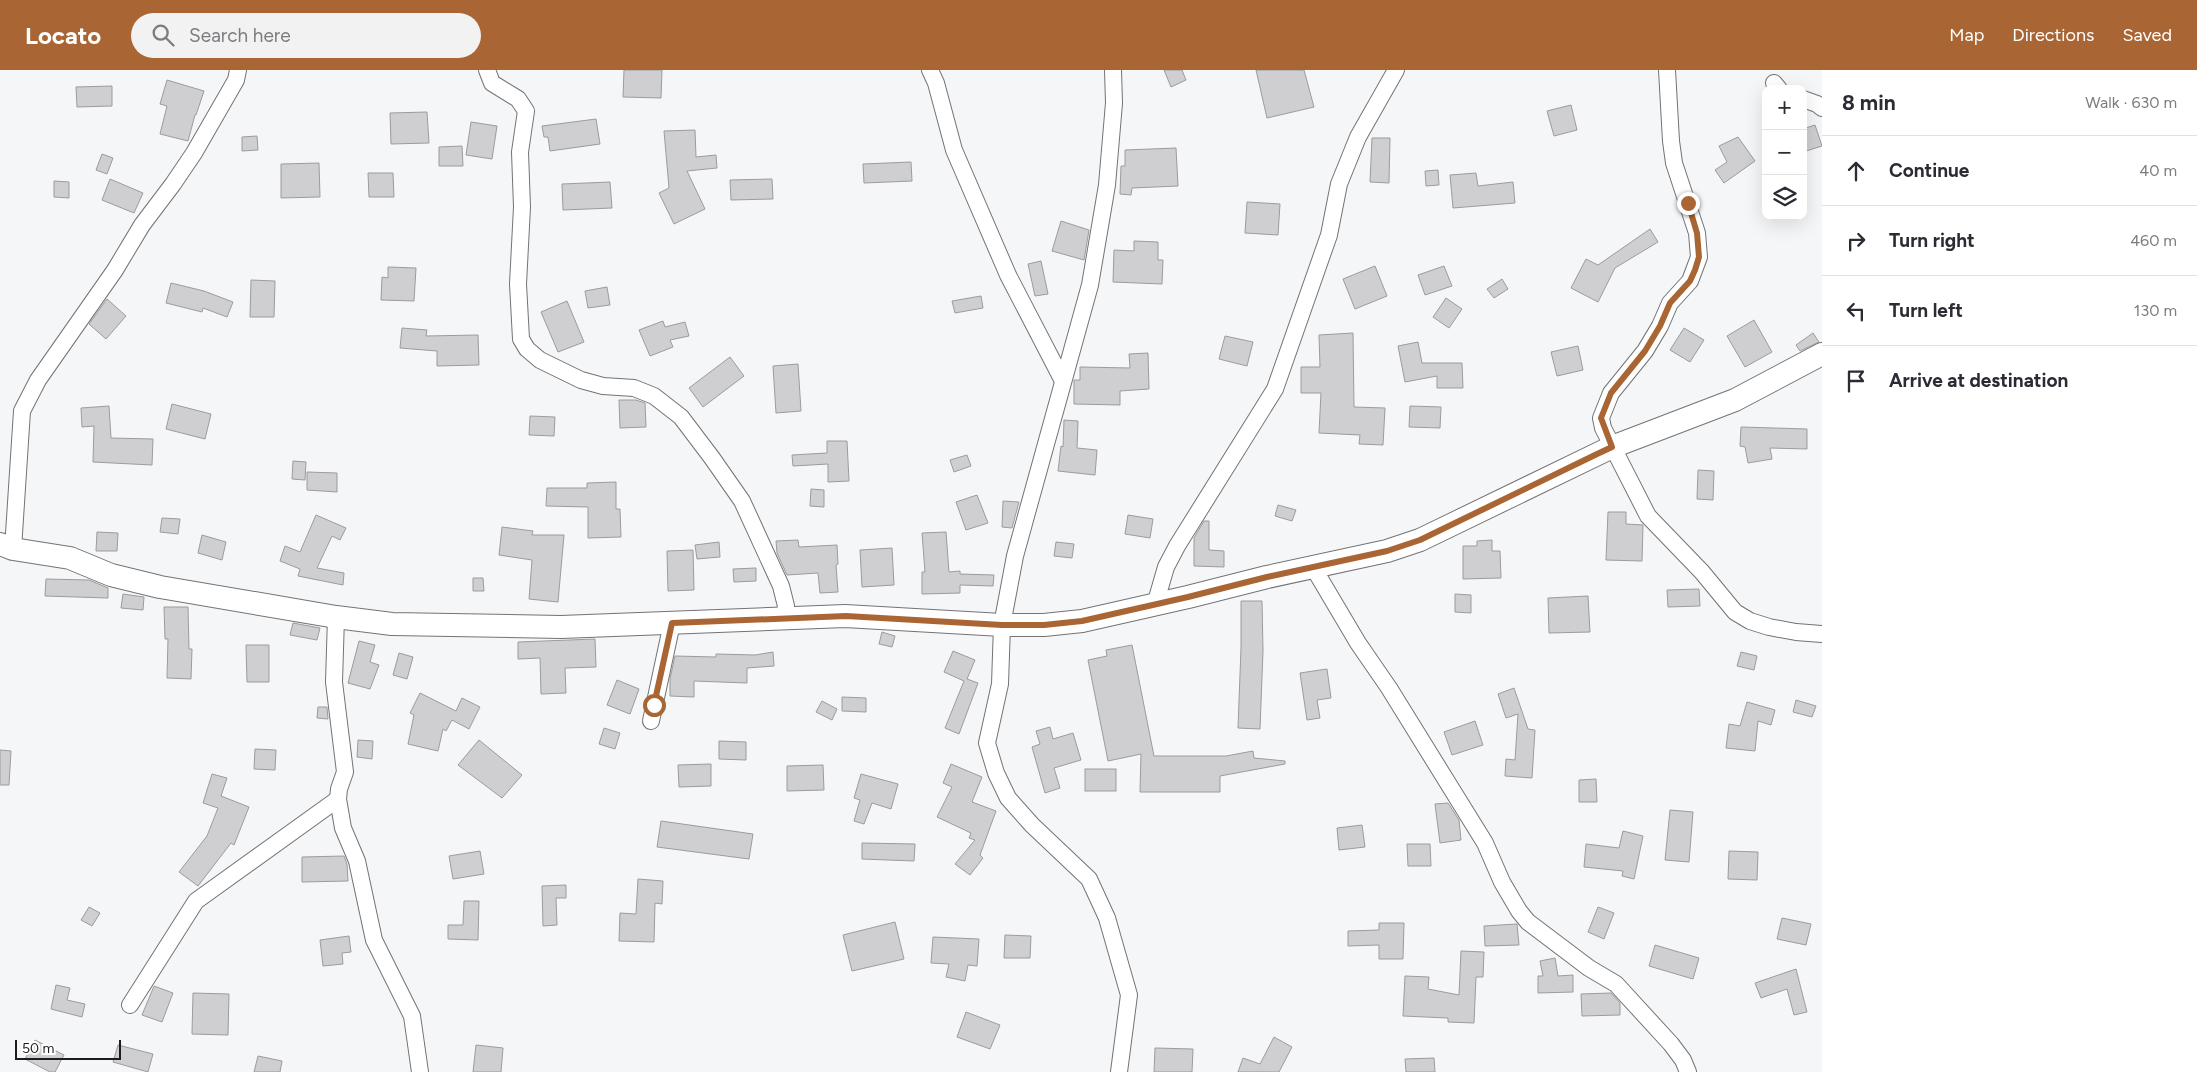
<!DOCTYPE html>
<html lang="en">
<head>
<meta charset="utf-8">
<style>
  :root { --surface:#fff; --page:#f2f2f3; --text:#2b2b33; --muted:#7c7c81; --line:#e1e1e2; --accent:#a96634 }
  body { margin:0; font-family:Figtree,sans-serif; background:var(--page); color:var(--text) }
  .controls { position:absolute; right:15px; top:15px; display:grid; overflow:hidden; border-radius:10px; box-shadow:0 5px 20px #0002 }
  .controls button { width:45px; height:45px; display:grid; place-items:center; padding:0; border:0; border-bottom:1px solid var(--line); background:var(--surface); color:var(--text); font:25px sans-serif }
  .scale { position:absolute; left:15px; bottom:12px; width:106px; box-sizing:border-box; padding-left:5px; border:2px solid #1c1c1d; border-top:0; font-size:14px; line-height:18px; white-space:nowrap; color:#1c1c1d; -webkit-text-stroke:4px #fff; paint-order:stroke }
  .stop { position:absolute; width:15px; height:15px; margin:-11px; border:4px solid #a96634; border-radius:50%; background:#fff }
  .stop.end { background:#a96634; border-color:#fff; box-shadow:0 1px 5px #0008 }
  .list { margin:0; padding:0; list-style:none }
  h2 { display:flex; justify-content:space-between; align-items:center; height:65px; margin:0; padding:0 20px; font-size:21px }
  h2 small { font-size:16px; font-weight:400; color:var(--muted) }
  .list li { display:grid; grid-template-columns:32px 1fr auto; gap:15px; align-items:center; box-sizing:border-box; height:70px; padding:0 20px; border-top:1px solid var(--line) }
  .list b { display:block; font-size:19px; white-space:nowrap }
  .list em { font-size:16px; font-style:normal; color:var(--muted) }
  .icon { flex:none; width:28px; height:28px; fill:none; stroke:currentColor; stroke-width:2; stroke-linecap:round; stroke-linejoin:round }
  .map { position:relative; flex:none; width:1822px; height:1002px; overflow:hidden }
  header { display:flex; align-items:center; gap:30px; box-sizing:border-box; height:70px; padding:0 25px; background:var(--accent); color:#fff }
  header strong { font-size:24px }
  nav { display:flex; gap:28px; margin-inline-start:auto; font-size:18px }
  .search { width:350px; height:45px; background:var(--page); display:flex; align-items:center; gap:12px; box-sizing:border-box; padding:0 18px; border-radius:28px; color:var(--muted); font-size:19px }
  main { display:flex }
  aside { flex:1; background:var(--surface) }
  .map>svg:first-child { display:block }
</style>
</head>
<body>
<header>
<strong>Locato</strong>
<div class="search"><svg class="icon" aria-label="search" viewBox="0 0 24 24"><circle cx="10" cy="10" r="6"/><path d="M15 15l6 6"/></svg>Search here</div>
<nav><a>Map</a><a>Directions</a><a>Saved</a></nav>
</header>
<main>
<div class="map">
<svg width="1822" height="1002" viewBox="0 0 1822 1002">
  <rect width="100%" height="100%" fill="#f5f6f8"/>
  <g fill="#cfced0" stroke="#9c9b9d">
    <path d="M624 0H662L661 28 623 27Z"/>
    <path d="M1164 0H1182L1186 10 1171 17Z"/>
    <path d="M1256 0H1304L1314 37 1267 48Z"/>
    <path d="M167 10 204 21 196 45H195L188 71 160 64 167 36 160 34Z"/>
    <path d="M112 16V36L77 37 76 17Z"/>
    <path d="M1571 35 1577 60 1554 66 1547 41Z"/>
    <path d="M427 42 429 73 391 74 390 43Z"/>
    <path d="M596 49 600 74 550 81 548 67H544L542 56Z"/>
    <path d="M471 52 497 56 492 89 466 85Z"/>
    <path d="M1815 55 1822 76 1803 82V59Z"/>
    <path d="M695 60 696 87 716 85 717 98 687 101 705 139 674 154 659 123 669 118 664 61Z"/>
    <path d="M257 66 258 80 242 81V67Z"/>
    <path d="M1738 67 1755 91 1724 113 1715 100 1727 92 1719 76Z"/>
    <path d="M1372 68H1390L1389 113 1370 112Z"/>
    <path d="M462 76 463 96H439V77Z"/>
    <path d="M1176 78 1178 116 1132 118 1131 125 1120 124 1121 96H1125V80Z"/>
    <path d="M102 84 113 88 107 104 96 100Z"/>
    <path d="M911 92 912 111 864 113 863 94Z"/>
    <path d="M319 93 320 127 281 128V94Z"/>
    <path d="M1438 100 1439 115 1426 116 1425 101Z"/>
    <path d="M368 103H393L394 127H369Z"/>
    <path d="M1476 103 1478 116 1513 112 1515 133 1453 138 1450 105Z"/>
    <path d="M110 109 143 123 134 143 102 130Z"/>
    <path d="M772 109 773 129 731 130 730 110Z"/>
    <path d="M54 111 69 112V128L54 127Z"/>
    <path d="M610 112 612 138 563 140 562 114Z"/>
    <path d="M1247 132 1280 134 1278 165 1245 163Z"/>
    <path d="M1061 151 1089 160 1084 190 1052 181Z"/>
    <path d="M1650 159 1658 172 1615 198 1598 232 1571 218 1586 189 1598 195Z"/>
    <path d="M1134 171 1158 172V190H1163L1162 214 1113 212 1114 180 1134 181Z"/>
    <path d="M1041 191 1048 224 1035 226 1028 194Z"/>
    <path d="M1375 196 1387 226 1355 239 1343 209Z"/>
    <path d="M1444 196 1452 216 1425 225 1418 205Z"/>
    <path d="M388 197 416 198 414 231 381 230 382 207 388 208Z"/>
    <path d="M1502 209 1508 219 1494 228 1487 219Z"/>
    <path d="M251 210 275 211 274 247H250Z"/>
    <path d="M171 213 204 221 233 232 227 247 203 238 202 242 166 233Z"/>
    <path d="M607 217 610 235 588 238 585 221Z"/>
    <path d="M981 226 983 238 955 243 952 231Z"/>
    <path d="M1446 228 1462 239 1449 258 1433 247Z"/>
    <path d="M107 229 126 246 106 269 89 254Z"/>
    <path d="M567 231 584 272 558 282 541 242Z"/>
    <path d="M1754 250 1772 282 1745 297 1727 266Z"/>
    <path d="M663 251 665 257 685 252 689 266 670 270 673 277 650 286 639 260Z"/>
    <path d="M402 258 427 260 426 266 478 265 479 295 437 296V281L400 278Z"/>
    <path d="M1684 258 1704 270 1690 292 1670 280Z"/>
    <path d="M1353 263 1354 337 1385 338 1383 375 1359 374 1360 365 1319 363 1321 323H1301V297H1320L1319 265Z"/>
    <path d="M1813 263 1819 272 1800 281 1796 275Z"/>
    <path d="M1225 266 1253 272 1247 296 1219 289Z"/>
    <path d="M1418 272 1422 293H1462L1463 318H1437V306L1405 312 1398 276Z"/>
    <path d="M1578 276 1583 300 1557 306 1551 282Z"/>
    <path d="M1148 283 1149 319 1120 321V335L1074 334V310H1080V297L1130 298 1129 284Z"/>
    <path d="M730 287 744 306 703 337 689 318Z"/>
    <path d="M798 294 801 341 776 343 773 296Z"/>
    <path d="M619 330H636L645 333 646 357 620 358Z"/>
    <path d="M172 334 211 344 205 369 166 359Z"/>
    <path d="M109 336 111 368 153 369 152 395 93 392 94 356 82 357 81 338Z"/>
    <path d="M1410 336 1441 337 1440 358 1409 357Z"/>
    <path d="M530 346 555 347 554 366 529 365Z"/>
    <path d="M1064 350 1078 351 1077 378 1097 380 1095 405 1058 401 1061 376 1063 377Z"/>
    <path d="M1741 357 1807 359V379L1770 378 1772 389 1748 393 1745 377 1740 376Z"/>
    <path d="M827 371H847L849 411 828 412V394L793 396 792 385 827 383Z"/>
    <path d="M967 385 971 396 954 402 950 390Z"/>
    <path d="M293 391 306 392 305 410 292 409Z"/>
    <path d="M1698 400 1714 401 1713 430 1697 429Z"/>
    <path d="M307 402 337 403V422L307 420Z"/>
    <path d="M616 412V439H620L621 467 588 468V437L546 436 547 418H587V413Z"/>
    <path d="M811 419 824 420V437L810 436Z"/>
    <path d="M977 425 988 453 966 460 956 432Z"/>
    <path d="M1003 431 1019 432 1012 458 1002 457Z"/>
    <path d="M1278 435 1296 440 1292 451 1275 446Z"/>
    <path d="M1608 442H1626V454L1643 455 1642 491 1606 490Z"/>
    <path d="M316 445 346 458 340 470 332 466 317 498 344 503 343 515 298 506 300 499 280 491 285 476 300 482Z"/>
    <path d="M1128 445 1153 449 1150 468 1125 464Z"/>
    <path d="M162 448 180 449 178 464 160 462Z"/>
    <path d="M1204 451H1209V480L1224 481V497L1194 496V468Z"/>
    <path d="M502 457 533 461 532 465H564L558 532 529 529 532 490 499 485Z"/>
    <path d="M97 462 118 463 117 481H96Z"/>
    <path d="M946 462 949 502 960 501V504L994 505 993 516 960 515V523L922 524V502H925L922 463Z"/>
    <path d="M202 465 226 472 222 490 198 483Z"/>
    <path d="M798 470 799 477 837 475 838 494 836 495 838 522 820 523 818 503 787 505 777 483 776 471Z"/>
    <path d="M1492 470V481H1500L1501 508 1463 509V476H1477V471Z"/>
    <path d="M719 472 720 487 697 489 695 475Z"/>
    <path d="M1056 472 1074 474 1072 488 1054 486Z"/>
    <path d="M892 478 894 515 862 517 860 480Z"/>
    <path d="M693 480 694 520 668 521 667 481Z"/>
    <path d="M756 498V511L734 512 733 499Z"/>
    <path d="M473 508H483L484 521H473Z"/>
    <path d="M46 509 89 510 108 518V528L45 526Z"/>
    <path d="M1699 519 1700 536 1668 537 1667 520Z"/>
    <path d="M123 524 144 527 143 540 121 538Z"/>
    <path d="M1455 524 1471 525V543L1455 542Z"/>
    <path d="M1588 526 1590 562 1549 563 1548 528Z"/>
    <path d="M1241 531H1262L1263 581 1260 659 1238 658 1241 578Z"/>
    <path d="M164 537H188L189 579H192L191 609 167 608 168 569H165Z"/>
    <path d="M293 553 320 558 317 570 290 565Z"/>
    <path d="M882 562 895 566 892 577 879 574Z"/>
    <path d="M595 569 596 597 565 598 566 623 541 624 540 588 518 589V572Z"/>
    <path d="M359 571 375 575 370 592 379 595 370 619 348 613Z"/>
    <path d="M246 575H269V612H247Z"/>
    <path d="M1132 575 1154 686H1226L1253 681 1254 688 1285 691V694L1220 706V722H1140L1141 684 1108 691 1088 590 1107 586 1106 580Z"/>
    <path d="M953 581 975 590 967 609 978 613 959 664 945 658 964 611 944 602Z"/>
    <path d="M773 582 774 596 747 598V613L694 611V627L670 626V609L675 586 716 587V584L755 585Z"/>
    <path d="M1741 582 1757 586 1754 600 1737 596Z"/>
    <path d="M399 583 413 587 407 609 393 605Z"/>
    <path d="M1327 599 1331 628 1317 630 1320 648 1307 650 1300 603Z"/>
    <path d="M617 610 639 619 630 644 607 635Z"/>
    <path d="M1514 618 1528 659 1535 660 1532 708 1505 706 1506 689 1515 690 1518 644 1506 648 1498 624Z"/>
    <path d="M420 623 456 641 462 628 480 637 469 659 452 650 446 661 443 659 438 681 408 674 414 645 410 643Z"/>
    <path d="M842 627 866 628V642L842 641Z"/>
    <path d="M1796 630 1816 636 1812 647 1793 642Z"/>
    <path d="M822 631 837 639 832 650 816 642Z"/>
    <path d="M1747 632 1775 640 1771 655 1758 651 1755 681 1726 678 1729 654 1740 656Z"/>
    <path d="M318 637H327L328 649 317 648Z"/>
    <path d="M1475 651 1483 675 1452 685 1444 662Z"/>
    <path d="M1050 657 1053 669 1073 663 1081 690 1054 698 1060 718 1045 723 1032 677 1040 674 1036 661Z"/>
    <path d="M604 658 620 663 615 679 599 674Z"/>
    <path d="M358 670 373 671 372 689 357 687Z"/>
    <path d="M479 670 522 705 502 728 458 695Z"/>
    <path d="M719 671 746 672V690L719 689Z"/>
    <path d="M255 679 276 680 275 700 254 699Z"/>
    <path d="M0 680 11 681 9 715H0Z"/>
    <path d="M711 694V716L679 717 678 695Z"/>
    <path d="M951 694 982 707 972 732 996 741 980 785 983 788 970 805 955 794 975 770 969 768 971 763 937 747 952 717 943 713Z"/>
    <path d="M823 695 824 720 787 721V696Z"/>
    <rect x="1085" y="699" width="31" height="22"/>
    <path d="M212 704 227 708 221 726 249 737 234 775 231 773 198 816 179 802 207 766 218 738 203 733Z"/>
    <path d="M861 704 898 714 891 739 872 733 864 754 854 751 860 730 854 728Z"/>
    <path d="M1596 709 1597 732H1579V710Z"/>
    <path d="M1448 733 1459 750 1461 770 1440 773 1435 734Z"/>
    <path d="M1670 740 1693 742 1689 792 1665 790Z"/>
    <path d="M661 751 753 764 749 789 657 777Z"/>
    <path d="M1362 755 1365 777 1339 780 1337 758Z"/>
    <path d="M1623 761 1643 766 1634 809 1622 806 1623 801 1584 797 1586 774 1619 778Z"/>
    <path d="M862 773 915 774 914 791 862 789Z"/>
    <path d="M1407 774H1430L1431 796H1408Z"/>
    <path d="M480 781 484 804 453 809 449 786Z"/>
    <path d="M1729 781 1758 782 1757 810 1728 809Z"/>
    <path d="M344 786 347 794 348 811 302 812V787Z"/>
    <path d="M638 809 663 811 662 834 655 833 654 872 619 871 620 843 636 844Z"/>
    <path d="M566 815V828H556L557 855 543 856 542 816Z"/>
    <path d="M464 831H479L478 870 448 869V855H463Z"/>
    <path d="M89 837 100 843 92 856 81 850Z"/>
    <path d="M1598 837 1614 843 1604 869 1588 862Z"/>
    <path d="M1782 848 1811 854 1806 875 1777 869Z"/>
    <path d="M895 852 904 889 852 901 843 865Z"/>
    <path d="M1379 853H1404L1403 889H1379V875L1348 876V861L1379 860Z"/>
    <path d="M1517 854 1519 875 1485 876 1484 856Z"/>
    <path d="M1005 865 1031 866 1030 888H1004Z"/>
    <path d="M349 866 351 882 342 883 343 894 323 896 320 870Z"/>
    <path d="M933 867 979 869 977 896 968 895 965 911 946 907 949 894 931 893Z"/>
    <path d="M1655 875 1699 888 1693 909 1649 896Z"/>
    <path d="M1461 881 1484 882 1483 907H1476L1474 953 1448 952V948L1403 946 1405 906 1429 907 1428 919 1459 925Z"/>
    <path d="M1555 888 1558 906 1573 905V922L1538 923V906H1543L1540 891Z"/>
    <path d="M1796 899 1807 942 1794 945 1787 919 1761 928 1755 913Z"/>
    <path d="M56 915 70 918 67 930 85 934 82 947 51 939Z"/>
    <path d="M154 916 173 923 162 952 142 945Z"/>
    <path d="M193 923 229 924 228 965 192 964Z"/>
    <path d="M1611 923 1620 933V945L1582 946 1581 924Z"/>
    <path d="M966 942 1000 955 990 979 957 967Z"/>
    <path d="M1274 967 1292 977 1279 1002H1238L1243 988 1260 994Z"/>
    <path d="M35 970 64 985 55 1002H50L25 989Z"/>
    <path d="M118 975 153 984 148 1002 113 992Z"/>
    <path d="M476 975 503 978 501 1002H473Z"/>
    <path d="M1155 978 1193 979 1192 1002H1154Z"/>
    <path d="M258 986 282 991 280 1002H254Z"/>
    <path d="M1434 988 1435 1002H1406L1405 989Z"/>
  </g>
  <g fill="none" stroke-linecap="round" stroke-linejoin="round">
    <defs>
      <g id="minor">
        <path d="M487 0 492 13 518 29 526 41 520 82 522 137 518 214 521 269 527 279 540 290 581 310 603 316 634 318 654 326 681 347 712 388 742 431 781 516 786 536 784 548"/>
        <path d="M930 0 936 13 954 80 1008 205 1063 311"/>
        <path d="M1113 0 1114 33 1107 115 1090 215 1015 486 1002 555 1000 614 987 673 996 703 1008 728 1032 755 1089 809 1107 848 1129 925 1119 1002"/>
        <path d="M1667 0 1671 71 1674 93 1697 163 1699 187 1690 211 1670 233 1660 256 1645 281 1611 323 1601 348 1603 358 1648 446 1702 502 1735 542 1750 551 1769 557 1796 562 1822 564"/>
        <path d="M1774 13 1779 19"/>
        <path d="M1803 29 1817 34 1822 38"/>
        <path d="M13 479 22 341 38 310 115 200 142 155 173 114 194 83 236 10 238 0"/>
        <path d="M1313 497 1358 573 1389 618 1485 773 1502 812 1519 841 1528 852 1589 898 1616 914 1671 974 1683 990 1688 1002"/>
        <path d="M1155 535 1166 497 1177 476 1275 319 1329 165 1339 114 1358 67 1396 0"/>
        <path d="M336 547 334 612 345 702 339 719 338 729 343 758 357 791 374 870 412 946 420 1002"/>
        <path d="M651 651 672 553"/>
        <path d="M130 935 196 831 338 729"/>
      </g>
      <path id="secondary" d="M0 474 13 479 70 488 111 505 160 517 336 547 392 554 561 557 845 546 1002 555H1044L1082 551 1188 527 1267 507 1387 481 1420 470 1612 377 1735 330 1822 284"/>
    </defs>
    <use href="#minor" stroke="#737375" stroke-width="18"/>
    <use href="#secondary" stroke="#737375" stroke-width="24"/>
    <use href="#minor" stroke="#fff" stroke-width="16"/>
    <use href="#secondary" stroke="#fff" stroke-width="22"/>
  </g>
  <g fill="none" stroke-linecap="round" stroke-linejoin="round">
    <path stroke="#a96634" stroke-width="6" d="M654 635 672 553 846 546 1002 555H1044L1082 551 1188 527 1267 507 1387 481 1420 470 1595 385 1612 377 1601 348 1611 323 1645 281 1660 256 1670 233 1690 211 1695 200 1699 187 1697 163 1688 133"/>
  </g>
</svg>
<div class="controls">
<button>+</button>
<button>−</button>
<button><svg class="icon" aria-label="layers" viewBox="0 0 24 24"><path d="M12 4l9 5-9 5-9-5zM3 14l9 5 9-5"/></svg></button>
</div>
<div class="scale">50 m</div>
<div class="stop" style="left:654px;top:635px"></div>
<div class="stop end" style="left:1688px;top:133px"></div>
</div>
<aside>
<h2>8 min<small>Walk · 630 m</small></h2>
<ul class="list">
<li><svg class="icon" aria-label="ahead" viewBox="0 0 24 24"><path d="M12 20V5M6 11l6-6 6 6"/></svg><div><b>Continue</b></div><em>40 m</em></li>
<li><svg class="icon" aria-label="right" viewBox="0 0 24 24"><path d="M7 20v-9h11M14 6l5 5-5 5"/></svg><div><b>Turn right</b></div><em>460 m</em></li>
<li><svg class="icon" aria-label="left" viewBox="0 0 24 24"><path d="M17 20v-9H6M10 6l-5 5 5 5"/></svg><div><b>Turn left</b></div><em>130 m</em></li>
<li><svg class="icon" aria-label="arrive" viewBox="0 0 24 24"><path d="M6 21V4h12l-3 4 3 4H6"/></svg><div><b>Arrive at destination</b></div></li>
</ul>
</aside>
</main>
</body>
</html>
